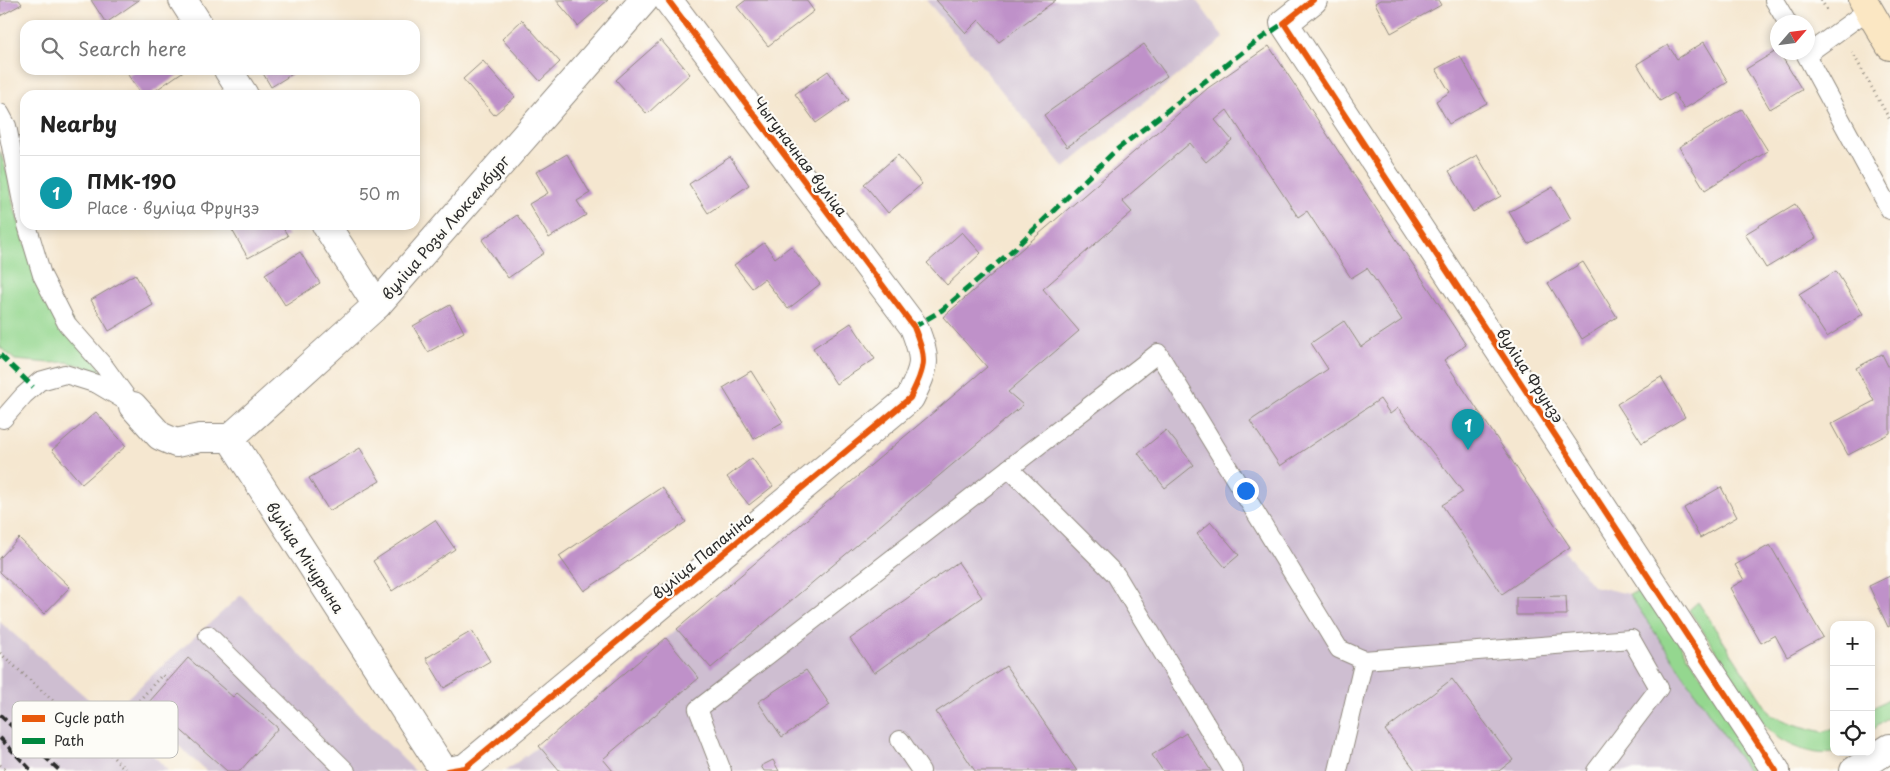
<!DOCTYPE html>
<html lang="en">
<head>
<meta charset="utf-8">
<style>
  :root { --surface:#fff; --page:#f6f6f6; --text:#222; --muted:#767676; --line:#e0e0e0; --accent:#b5179e }
  body { margin:0; font-family:"Playpen Sans",sans-serif; background:var(--page); color:var(--text) }
  .controls { position:absolute; right:15px; bottom:15px; display:grid; overflow:hidden; border-radius:10px; box-shadow:0 2px 8px #0003 }
  .controls button { width:45px; height:45px; display:grid; place-items:center; padding:0; border:0; border-bottom:1px solid var(--line); background:var(--surface); color:var(--text); font:25px sans-serif }
  .compass { position:absolute; left:1770px; top:15px; width:45px; height:45px; border-radius:50%; background:var(--surface); box-shadow:0 2px 8px #0003; rotate:62deg }
  .you { position:absolute; left:1245px; top:490px; width:18px; height:18px; margin:-12px; border:4px solid #fff; border-radius:50%; background:#1a73e8; box-shadow:0 0 0 8px #1a73e833 }
  .badge { display:grid; place-items:center; width:32px; height:32px; border-radius:50%; background:var(--accent); color:#fff; font-size:16px; font-weight:700 }
  .pin { position:absolute; translate:-50% -41px; filter:drop-shadow(0 1px 2px #0008) }
  .pin::after { content:''; position:absolute; top:26px; width:18px; height:15px; background:inherit; clip-path:polygon(0 0,100% 0,50% 100%) }
  .list { margin:0; padding:0; list-style:none }
  h2 { display:flex; justify-content:space-between; align-items:center; height:65px; margin:0; padding:0 20px; font-size:21px }
  h2 small { font-size:16px; font-weight:400; color:var(--muted) }
  .list li { display:grid; grid-template-columns:32px 1fr auto; gap:15px; align-items:center; box-sizing:border-box; height:75px; padding:0 20px; border-top:1px solid var(--line) }
  .list b { display:block; font-size:19px; white-space:nowrap }
  .list p { margin:0; font-size:16px; white-space:nowrap; color:var(--muted) }
  .list em { font-size:16px; font-style:normal; color:var(--muted) }
  .icon { flex:none; width:28px; height:28px; fill:none; stroke:currentColor; stroke-width:2; stroke-linecap:round; stroke-linejoin:round }
  .map { position:relative; flex:none; width:1890px; height:771px; overflow:hidden }
  .search { position:absolute; background:var(--surface); box-shadow:0 2px 8px #0003; left:20px; top:20px; width:400px; height:55px; display:flex; align-items:center; gap:12px; box-sizing:border-box; padding:0 18px; border-radius:15px; color:var(--muted); font-size:19px }
  .panel { position:absolute; background:var(--surface); box-shadow:0 2px 8px #0003; left:20px; top:90px; width:400px; height:140px; border-radius:15px }
  .map>svg:first-child { display:block }
</style>
</head>
<body>
<div class="map">
<svg width="1890" height="771" viewBox="0 0 1890 771">
  <rect width="100%" height="100%" fill="#fdfcf7"/>
  <filter id="ink" filterUnits="userSpaceOnUse"><feTurbulence type="fractalNoise" baseFrequency=".02" numOctaves="2"/><feDisplacementMap in="SourceGraphic" scale="10" xChannelSelector="R" yChannelSelector="G"/><feConvolveMatrix kernelMatrix="1 2 1 2 8 2 1 2 1" color-interpolation-filters="sRGB"/></filter>
  <filter id="wash" filterUnits="userSpaceOnUse"><feTurbulence type="fractalNoise" baseFrequency=".0096" numOctaves="4" result="noise"/><feDisplacementMap in="SourceGraphic" scale="20" xChannelSelector="R" yChannelSelector="G"/><feGaussianBlur stdDeviation="1.12" result="paint"/><feColorMatrix in="noise" values="0 0 0 0 0 0 0 0 0 0 0 0 0 0 0 0 0 1.4 0 .05"/><feComposite in="paint" operator="in"/></filter>
  <g filter="url(#wash)">
    <rect width="100%" height="100%" fill="#f5e7d0"/>
    <g fill="#cebed1">
      <path d="M926 0H1196L1224 38 1064 168 958 37Z"/>
      <path d="M1269 46 1466 345 1444 360 1570 547 1565 552 1593 586 1629 594 1748 771H505L539 746 986 367 943 317 1208 88Z"/>
      <path d="M241 595 415 771H206L127 698Z"/>
      <path d="M0 622 158 760 168 771H0Z"/>
    </g>
    <g fill="#94d78f" stroke="#60815d">
      <path d="M0 151 9 178 13 203 25 244 106 378 84 366 66 362 50 363 15 360 0 347Z"/>
      <path d="M1644 591 1766 771H1748L1629 594Z"/>
      <path d="M1698 602 1771 715 1796 725 1823 732 1834 728V752H1838C1820 757 1794 749 1778 738 1773 734 1768 728 1764 724L1689 610Z"/>
      <path d="M1890 698V717L1871 731V709Z"/>
    </g>
    <g id="blocks">
      <g fill="#bf91c9">
        <path d="M0 0H19L22 4 0 16Z"/>
        <path d="M91 0H139L106 23Z"/>
        <path d="M556 0H608L578 26Z"/>
        <path d="M746 0H806L814 11 768 46 737 7Z"/>
        <path d="M936 0H1056L999 42 979 20 966 33Z"/>
        <path d="M1380 0H1438L1441 5 1391 33 1375 3Z"/>
        <path d="M522 20 560 62 540 81 502 39Z"/>
        <path d="M661 40 690 74 647 114 616 80Z"/>
        <path d="M1704 42 1728 82 1684 109 1674 93 1660 101 1637 64 1668 45 1677 59Z"/>
        <path d="M1144 44 1167 76 1067 147 1044 115Z"/>
        <path d="M1269 46 1466 345 1444 360 1570 547 1502 594 1442 505 1463 492 1398 408 1390 414 1380 399 1280 466 1250 421 1328 369 1311 343 1344 321 1361 347 1402 320 1367 268 1351 278 1307 211 1298 217 1227 110 1215 120 1232 140 1206 162 1190 143 1122 201 1132 212 1043 289 1079 331 1008 392 1023 405 711 668 677 629 987 367 943 317 1208 88Z"/>
        <path d="M1778 50 1802 90 1770 109 1746 69Z"/>
        <path d="M1460 56 1487 103 1449 124 1436 101 1450 92 1436 69Z"/>
        <path d="M483 61 515 97 494 115 463 79Z"/>
        <path d="M136 70H185L149 95H142L128 75Z"/>
        <path d="M261 70H299L271 87Z"/>
        <path d="M828 71 849 100 816 123 795 94Z"/>
        <path d="M1742 109 1768 151 1705 190 1679 147Z"/>
        <path d="M567 154 590 193 577 201 586 215 549 238 529 204 548 193 536 172Z"/>
        <path d="M898 155 922 184 888 213 864 184Z"/>
        <path d="M1477 155 1501 196 1473 212 1449 171Z"/>
        <path d="M730 157 749 185 708 213 689 184Z"/>
        <path d="M1553 187 1571 219 1528 244 1509 212Z"/>
        <path d="M1795 204 1816 238 1766 268 1745 234Z"/>
        <path d="M517 215 544 253 508 278 482 240Z"/>
        <path d="M237 225H281L288 236 248 258 231 228Z"/>
        <path d="M962 232 981 253 947 285 927 263Z"/>
        <path d="M764 243 775 258 791 246 820 284 788 309 764 279 752 288 734 265Z"/>
        <path d="M300 252 320 283 285 305 265 274Z"/>
        <path d="M1583 262 1617 317 1582 339 1548 283Z"/>
        <path d="M1836 271 1863 314 1827 337 1799 294Z"/>
        <path d="M135 274 153 305 109 331 91 300Z"/>
        <path d="M450 305 464 332 428 352 413 326Z"/>
        <path d="M851 323 875 359 836 384 813 348Z"/>
        <path d="M1882 354 1890 370V433L1848 455 1831 424 1874 401 1856 368Z"/>
        <path d="M751 371 783 422 754 439 723 388Z"/>
        <path d="M1661 377 1685 417 1642 443 1617 404Z"/>
        <path d="M96 412 126 446 82 484 52 450Z"/>
        <path d="M1166 430 1194 465 1165 488 1138 453Z"/>
        <path d="M360 448 380 481 329 511 309 478Z"/>
        <path d="M752 458 773 486 749 505 727 477Z"/>
        <path d="M662 487 686 522 584 591 559 556Z"/>
        <path d="M1721 487 1737 517 1700 538 1684 508Z"/>
        <path d="M435 520 455 549 392 591 373 561Z"/>
        <path d="M1211 522 1239 555 1225 567 1197 534Z"/>
        <path d="M19 538 70 587 44 614 0 572V558Z"/>
        <path d="M1770 545 1823 637 1787 657 1775 635 1761 643 1730 588 1744 580 1735 565Z"/>
        <path d="M958 562 982 597 874 673 850 639Z"/>
        <path d="M1890 576V626L1888 627 1869 586Z"/>
        <path d="M1566 596 1567 615H1516V597Z"/>
        <path d="M472 631 490 661 444 688 426 658Z"/>
        <path d="M666 638 699 678 603 759 613 771H560L539 746Z"/>
        <path d="M188 658 233 697 237 693 278 728 240 771H227L149 702Z"/>
        <path d="M1006 666 1077 771H975L936 712Z"/>
        <path d="M806 670 830 705 782 737 758 702Z"/>
        <path d="M1452 679 1513 760 1499 771H1416L1385 730Z"/>
        <path d="M1186 733 1211 771H1163L1152 755Z"/>
        <path d="M773 760 779 771H764L761 766Z"/>
      </g>
    </g>
  </g>
  <g filter="url(#ink)">
    <use href="#blocks" fill-opacity="0" stroke="#90897e" stroke-width="1"/>
    <g fill="none" stroke-linecap="round" stroke-linejoin="round">
      <defs>
        <g id="service">
          <path d="M1774 0 1787 22"/>
          <path d="M1868 10 1806 55 1890 210"/>
          <path d="M0 113 7 126 25 217"/>
          <path d="M27 225 42 275 67 324 104 366 133 406"/>
          <path d="M3 419 24 395 40 381 65 374 97 384 124 400"/>
          <path d="M1009 468 1116 575 1234 771"/>
          <path d="M208 635 346 771"/>
          <path d="M900 740 921 771"/>
          <path d="M722 771 698 709 1158 353 1339 649 1364 660 1631 639 1659 688 1596 771"/>
          <path d="M1338 771 1364 660"/>
        </g>
        <g id="minor">
          <path d="M183 0 199 25"/>
          <path d="M1313 0 1284 23 1776 771"/>
          <path d="M228 70 244 95"/>
          <path d="M326 225 377 305"/>
          <path d="M133 406 160 436 176 443 200 438H230"/>
          <path d="M230 438 377 305 644 0"/>
          <path d="M230 438 444 771"/>
          <path d="M447 771 465 768 910 398C926 365 927 361 914 327L668 0"/>
          <path d="M1854 771 1890 748"/>
        </g>
        <path id="secondary" d="M1863 0 1890 46"/>
      </defs>
      <use href="#service" stroke="#90897e" stroke-width="20"/>
      <use href="#minor" stroke="#90897e" stroke-width="30"/>
      <use href="#secondary" stroke="#90897e" stroke-width="30"/>
      <g stroke="#90897e" stroke-width="3" stroke-dasharray="1 4" stroke-linecap="butt">
        <path d="M1821 0 1827 10"/>
        <path d="M1852 52 1890 120"/>
        <path d="M0 653 92 736 127 771"/>
        <path d="M92 736 116 708 125 716 162 675 168 681"/>
        <path d="M0 765 7 771"/>
      </g>
      <use href="#service" stroke="#fff" stroke-width="18"/>
      <use href="#minor" stroke="#fff" stroke-width="28"/>
      <use href="#secondary" stroke="#fbe7c3" stroke-width="28"/>
      <g stroke="#2b2b2b" stroke-width="4" stroke-dasharray="8 4" stroke-linecap="butt">
        <path d="M0 715 60 771"/>
        <path d="M0 738 32 771"/>
      </g>
      <g stroke="#00873e" stroke-width="5" stroke-dasharray="10 5" stroke-linecap="butt">
        <path d="M914 327 942 310 1014 249 1115 151 1253 44 1284 23"/>
        <path d="M0 355 33 387"/>
      </g>
      <defs>
        <g id="cycleway">
          <path d="M1313 0 1284 23 1776 771"/>
          <path d="M447 771 465 768 910 398C926 365 927 361 914 327L668 0"/>
        </g>
      </defs>
      <use href="#cycleway" stroke="#fdfcf7" stroke-width="9"/>
      <use href="#cycleway" stroke="#e8590c" stroke-width="6"/>
    </g>
  </g>
  <g text-anchor="middle" dominant-baseline="central" stroke-width="4.5" stroke-linejoin="round" paint-order="stroke">
    <g font-size="15" fill="#2b2b2b" stroke="#fdfcf7">
      <text transform="translate(801 156) rotate(53)">Чыгуначная вуліца</text>
      <text transform="translate(445 227) rotate(-49)">вуліца Розы Люксембург</text>
      <text transform="translate(1531 375) rotate(57)">вуліца Фрунзэ</text>
      <text transform="translate(702 555) rotate(-40)">вуліца Папаніна</text>
      <text transform="translate(306 557) rotate(57)">вуліца Мічурына</text>
    </g>
  </g>
  <rect x="12" y="701" width="166" height="57" rx="8" fill="#fdfcf7" stroke="#bebdba" stroke-width="1"/>
  <rect x="22" y="715" width="23" height="7" fill="#e8590c"/>
  <rect x="22" y="738" width="23" height="6" fill="#00873e"/>
  <g font-size="14" fill="#2b2b2b">
    <text x="54" y="723">Cycle path</text>
    <text x="54" y="746">Path</text>
  </g>
</svg>
<div class="controls">
<button>+</button>
<button>−</button>
<button><svg class="icon" aria-label="locate" viewBox="0 0 24 24"><circle cx="12" cy="12" r="6"/><path d="M12 2v4M12 18v4M2 12h4M18 12h4"/></svg></button>
</div>
<svg class="compass" viewBox="-18 -18 36 36"><path d="M0-13l5 13h-10z" fill="#e53935"/><path d="M0 13l5-13h-10z" fill="#767676"/></svg>
<div class="you"></div>
<div class="pin badge" style="left:1468px;top:450px;background:#0f9aa8">1</div>
<div class="search"><svg class="icon" aria-label="search" viewBox="0 0 24 24"><circle cx="10" cy="10" r="6"/><path d="M15 15l6 6"/></svg>Search here</div>
<section class="panel">
<h2>Nearby<small></small></h2>
<ul class="list">
<li><span class="badge" style="background:#0f9aa8">1</span><div><b>ПМК-190</b><p>Place · вуліца Фрунзэ</p></div><em>50 m</em></li>
</ul>
</section>
</div>
</body>
</html>
